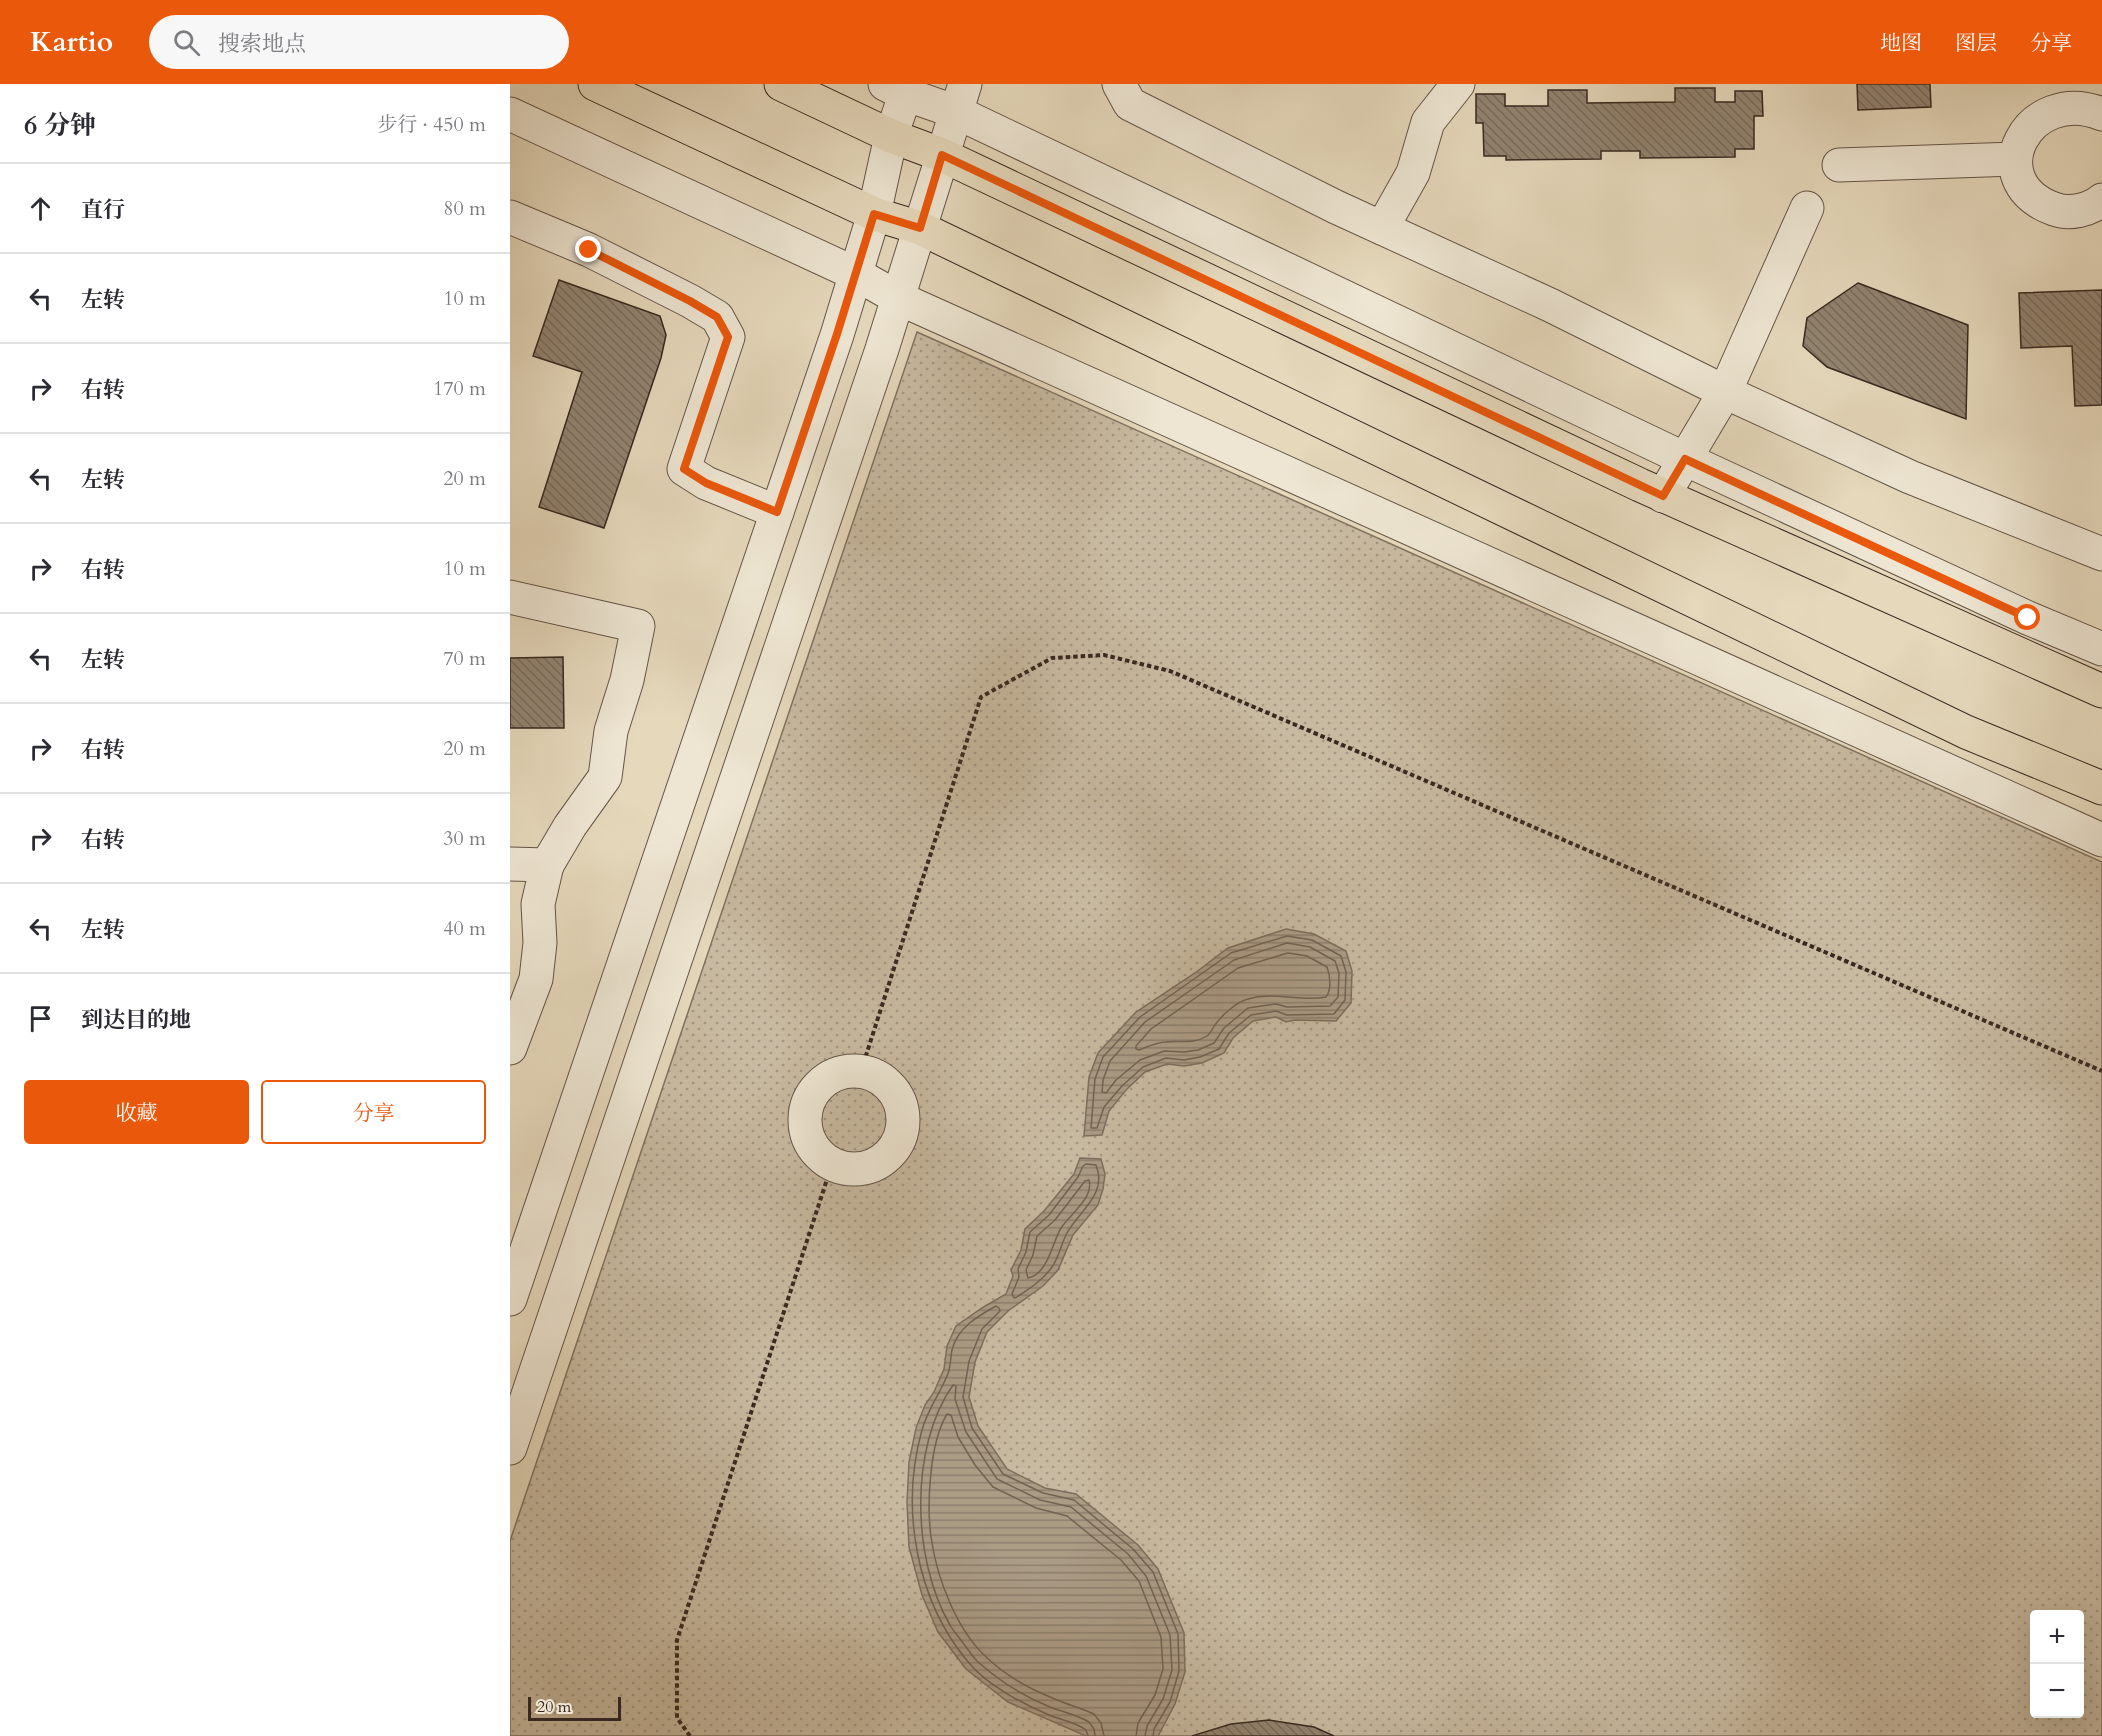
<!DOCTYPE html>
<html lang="zh">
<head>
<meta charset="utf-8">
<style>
  :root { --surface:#fff; --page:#f7f7f7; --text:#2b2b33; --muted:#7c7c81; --line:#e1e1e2; --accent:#ea580c }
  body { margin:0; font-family:Cardo,"Noto Serif SC",serif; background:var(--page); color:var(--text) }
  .controls { position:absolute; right:18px; bottom:18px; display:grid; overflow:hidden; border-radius:6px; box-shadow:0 6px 24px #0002 }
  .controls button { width:54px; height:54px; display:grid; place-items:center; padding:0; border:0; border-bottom:2px solid var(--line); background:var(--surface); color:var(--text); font:30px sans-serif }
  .scale { position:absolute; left:18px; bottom:15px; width:93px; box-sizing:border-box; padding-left:6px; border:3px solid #392920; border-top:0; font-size:16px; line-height:21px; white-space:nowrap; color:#392920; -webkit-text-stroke:4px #eee6d3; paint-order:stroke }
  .stop { position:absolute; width:18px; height:18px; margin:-14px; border:4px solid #ea580c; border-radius:50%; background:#fff }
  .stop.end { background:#ea580c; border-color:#fff; box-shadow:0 2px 6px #0008 }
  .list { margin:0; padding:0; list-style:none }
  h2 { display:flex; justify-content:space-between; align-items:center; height:78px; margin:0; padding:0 24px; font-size:26px }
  h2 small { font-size:20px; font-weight:400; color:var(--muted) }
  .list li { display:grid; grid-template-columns:39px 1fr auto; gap:18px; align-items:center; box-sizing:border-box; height:90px; padding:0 24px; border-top:2px solid var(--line) }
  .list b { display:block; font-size:22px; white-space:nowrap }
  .list em { font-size:20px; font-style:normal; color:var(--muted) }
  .actions { display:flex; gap:12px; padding:18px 24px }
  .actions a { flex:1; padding:14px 0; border:2px solid var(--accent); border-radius:6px; text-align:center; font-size:21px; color:var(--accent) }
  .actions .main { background:var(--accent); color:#fff }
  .icon { flex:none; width:33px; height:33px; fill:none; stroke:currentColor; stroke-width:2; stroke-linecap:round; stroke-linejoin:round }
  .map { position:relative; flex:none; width:1592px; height:1652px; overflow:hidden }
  header { display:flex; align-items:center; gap:36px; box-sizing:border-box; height:84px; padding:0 30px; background:var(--accent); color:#fff }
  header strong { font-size:28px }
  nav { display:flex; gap:33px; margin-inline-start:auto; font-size:21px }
  .search { width:420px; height:54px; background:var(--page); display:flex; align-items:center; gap:15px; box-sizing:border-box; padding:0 21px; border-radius:33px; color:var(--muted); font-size:22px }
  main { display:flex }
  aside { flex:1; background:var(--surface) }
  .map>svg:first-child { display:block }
</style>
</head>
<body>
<header>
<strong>Kartio</strong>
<div class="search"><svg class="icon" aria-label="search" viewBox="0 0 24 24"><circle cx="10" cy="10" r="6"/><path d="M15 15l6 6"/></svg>搜索地点</div>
<nav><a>地图</a><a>图层</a><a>分享</a></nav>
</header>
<main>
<aside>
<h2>6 分钟<small>步行 · 450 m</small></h2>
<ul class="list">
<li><svg class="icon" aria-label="ahead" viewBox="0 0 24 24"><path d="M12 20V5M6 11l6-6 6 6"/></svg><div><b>直行</b></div><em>80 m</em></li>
<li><svg class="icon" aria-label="left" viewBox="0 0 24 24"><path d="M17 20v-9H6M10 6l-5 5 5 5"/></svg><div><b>左转</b></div><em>10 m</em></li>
<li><svg class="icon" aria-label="right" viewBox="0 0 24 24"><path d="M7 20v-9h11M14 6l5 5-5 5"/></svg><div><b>右转</b></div><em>170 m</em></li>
<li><svg class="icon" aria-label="left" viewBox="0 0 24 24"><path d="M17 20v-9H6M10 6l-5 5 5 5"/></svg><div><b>左转</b></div><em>20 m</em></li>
<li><svg class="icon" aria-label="right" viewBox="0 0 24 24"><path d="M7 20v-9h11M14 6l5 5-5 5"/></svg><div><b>右转</b></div><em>10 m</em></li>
<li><svg class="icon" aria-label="left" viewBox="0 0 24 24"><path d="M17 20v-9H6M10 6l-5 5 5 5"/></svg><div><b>左转</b></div><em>70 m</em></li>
<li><svg class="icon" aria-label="right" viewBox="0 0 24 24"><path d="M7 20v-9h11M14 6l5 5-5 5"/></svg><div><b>右转</b></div><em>20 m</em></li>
<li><svg class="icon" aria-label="right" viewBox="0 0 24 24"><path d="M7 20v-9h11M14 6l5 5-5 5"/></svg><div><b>右转</b></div><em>30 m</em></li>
<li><svg class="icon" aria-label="left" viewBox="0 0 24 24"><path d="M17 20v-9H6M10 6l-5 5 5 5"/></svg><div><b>左转</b></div><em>40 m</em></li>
<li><svg class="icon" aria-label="arrive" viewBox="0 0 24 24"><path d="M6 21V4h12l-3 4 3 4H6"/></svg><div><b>到达目的地</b></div></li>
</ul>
<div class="actions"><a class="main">收藏</a><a>分享</a></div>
</aside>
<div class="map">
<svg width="1592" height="1652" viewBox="0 0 1592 1652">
  <defs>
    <pattern id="park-dots" width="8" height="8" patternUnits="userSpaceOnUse" patternTransform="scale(1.5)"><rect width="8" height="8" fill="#c8baa1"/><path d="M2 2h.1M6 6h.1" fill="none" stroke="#a39783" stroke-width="1.8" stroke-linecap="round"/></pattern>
    <pattern id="water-rules" width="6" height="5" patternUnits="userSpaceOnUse" patternTransform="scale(1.5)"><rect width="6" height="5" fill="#ab9c86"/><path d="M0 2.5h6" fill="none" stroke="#8c7f6d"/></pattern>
    <pattern id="building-back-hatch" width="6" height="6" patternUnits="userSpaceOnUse" patternTransform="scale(1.5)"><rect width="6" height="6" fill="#928471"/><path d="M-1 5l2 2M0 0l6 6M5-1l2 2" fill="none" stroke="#786c5c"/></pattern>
  </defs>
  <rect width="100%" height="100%" fill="#e5d8bb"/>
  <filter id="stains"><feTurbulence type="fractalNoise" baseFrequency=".00333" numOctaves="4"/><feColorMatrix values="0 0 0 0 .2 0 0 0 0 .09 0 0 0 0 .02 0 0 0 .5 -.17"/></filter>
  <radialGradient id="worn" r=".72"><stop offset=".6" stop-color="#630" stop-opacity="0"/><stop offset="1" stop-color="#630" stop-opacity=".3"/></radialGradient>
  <path fill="url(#park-dots)" stroke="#807260" stroke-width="1.5" fill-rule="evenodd" d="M407 248 1592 778V1652H0V1457ZM1524 1530H1570V1630H1524Z"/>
  <g fill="url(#water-rules)" stroke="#7d6e5d" stroke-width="1.5">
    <path d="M776 845 804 850 836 867 842 887 841 919 826 937 785 936 776 938 766 933 743 937 723 954 714 969 692 979 674 982 657 980 635 988 616 1006 599 1027 592 1051 574 1052 579 993 588 969 626 928 685 889 718 864Z"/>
    <path d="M570 1074 591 1075 595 1090 593 1105 588 1121 563 1151 548 1186 533 1202 498 1227 477 1248 465 1278 459 1313 468 1342 497 1385 535 1404 566 1410 628 1461 648 1485 674 1549 675 1588 665 1620 648 1652H576L498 1618 456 1585 428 1548 412 1511 399 1463 397 1418 399 1378 406 1344 415 1321 424 1308 434 1285 437 1262 446 1242 472 1224 496 1210 503 1192 501 1186 511 1166 515 1145 534 1127 564 1090Z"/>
  </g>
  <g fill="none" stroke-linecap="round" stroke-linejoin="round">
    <g stroke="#726253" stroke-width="1.5">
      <path d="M777 852 802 856 831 872 836 888 835 916 824 930 777 931 766 927 741 931 719 949 709 965 690 973 674 976 656 974 633 983 612 1002 594 1023 587 1044H581L585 995 593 973 630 933 721 869Z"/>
      <path d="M777 859 800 863 825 877 829 889 828 913 820 922 777 923 766 920 738 924 714 944 704 959 688 966 674 968 654 967 630 976 606 996 596 1009 592 1008 593 996 600 977 635 938 724 876Z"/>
      <path d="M778 869 797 872 817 883C820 891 822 906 816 913 789 918 765 907 738 915 726 918 711 932 705 941 702 945 700 950 697 952 683 961 670 956 656 958 647 958 637 963 629 966L626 965V962L641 945 728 884Z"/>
      <path d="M576 1080 586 1081C598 1110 569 1127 557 1149 551 1160 549 1173 542 1183 533 1196 519 1205 507 1213L504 1214 502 1210 509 1193 508 1185 516 1168 520 1148 539 1131 568 1093 573 1082Z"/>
      <path d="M579 1096C584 1114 560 1130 551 1144 542 1159 538 1190 518 1194L516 1186 523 1171 527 1152 545 1136 575 1097Z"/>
      <path d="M578 1652 576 1646C566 1638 551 1636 539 1631 513 1620 477 1601 459 1579 406 1517 390 1424 412 1346 417 1327 429 1311 437 1292 441 1284 440 1275 442 1266 447 1244 468 1232 486 1222L489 1224 490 1227 472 1245 459 1277 453 1313 462 1344 493 1390 533 1409 564 1416 623 1465 643 1488 668 1550 669 1587 660 1618 644 1645 643 1652"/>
      <path d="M585 1652 584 1645 579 1638C567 1631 553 1628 540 1623 513 1612 489 1597 467 1577 462 1572 458 1565 453 1559 449 1553 443 1547 440 1541 402 1476 399 1363 443 1301L446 1302 445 1315 456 1348 487 1395 530 1416 561 1423 618 1470 636 1492 660 1551 662 1586 653 1615 637 1642 635 1652"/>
      <path d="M594 1652 591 1639 584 1630C572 1624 558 1621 545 1615 519 1605 493 1590 473 1570 446 1543 428 1496 422 1459 416 1425 419 1360 437 1330L441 1331 448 1353 465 1381 483 1403 526 1424 557 1432 611 1476 629 1497 651 1553 653 1585 645 1611 628 1639 626 1652"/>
    </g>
  </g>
  <g fill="url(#building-back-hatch)" stroke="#392920" stroke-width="1.5">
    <path d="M1347 0H1420L1421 23 1348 26Z"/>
    <path d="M1165 4H1205V18H1225V7H1252L1253 32H1244V65H1225V73L1130 74V67H1091V75L996 76V72H974L973 39H966V10H995V22H1038V6H1077V19L1165 18Z"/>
    <path d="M49 196 150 232 156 251 151 274 94 444 29 423 72 288 23 272Z"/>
    <path d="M1348 199 1458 241 1456 335 1317 283 1293 262 1297 234Z"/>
    <path d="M1592 206V321L1565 322 1562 262 1511 264 1509 209Z"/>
    <path d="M53 573 54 644H0V574Z"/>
    <path d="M759 1636 804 1643 824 1652H682L721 1640Z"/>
  </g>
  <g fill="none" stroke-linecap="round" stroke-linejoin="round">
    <defs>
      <g id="minor">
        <path d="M375 0 395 10 446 28 1175 375 1518 534 1592 565"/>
        <path d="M609 0 620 20 826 123 1040 221 1215 308 1400 393 1592 470"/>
        <path d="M0 30 346 190 388 214 1592 756"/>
        <path d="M1592 30C1518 0 1467 97 1544 125 1560 131 1579 126 1592 116"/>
        <path d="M1329 81 1505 75"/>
        <path d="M0 133 79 166 180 217 207 233 218 253 174 385 196 399 267 428"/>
        <path d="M872 144 903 89 918 38 948 0"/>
        <path d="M1153 412 1215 308 1297 124"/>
        <path d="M0 513 128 542 117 596 101 647 95 693 60 742 37 781"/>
        <path d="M0 780 37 781 28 820 30 859 26 895 0 964"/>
        <circle cx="344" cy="1036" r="49"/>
        <path d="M0 1215 327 251 364 130 381 52 399 0"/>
        <path d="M0 1364 372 265 455 0"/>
      </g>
      <g id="major">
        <path d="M85 0 364 130 410 144 1456 648 1592 704"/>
        <path d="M271 0 381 52 432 71 1130 401 1592 607"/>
      </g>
    </defs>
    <use href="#minor" stroke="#645547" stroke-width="35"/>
    <use href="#major" stroke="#392920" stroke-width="35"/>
    <g stroke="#392920" stroke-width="4" stroke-dasharray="4.5 3" stroke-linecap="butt">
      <path d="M351 987 471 613 542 574 594 571 660 587 1592 987"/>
      <path d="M180 1652 167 1634V1556L322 1080"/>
    </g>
    <use href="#minor" stroke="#eee6d3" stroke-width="33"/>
    <use href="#major" stroke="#e5d8bb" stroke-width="33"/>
  </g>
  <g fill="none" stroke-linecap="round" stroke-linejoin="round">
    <path stroke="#ea580c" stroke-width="8" d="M79 166 180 217 207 233 218 253 174 385 196 399 267 428 327 250 364 130 410 144 432 71 1153 412 1175 375 1518 534"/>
  </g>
  <rect width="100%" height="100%" filter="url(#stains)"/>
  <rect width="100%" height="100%" fill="url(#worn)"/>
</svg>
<div class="controls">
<button>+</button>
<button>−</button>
</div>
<div class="scale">20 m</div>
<div class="stop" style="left:1518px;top:534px"></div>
<div class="stop end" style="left:79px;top:166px"></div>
</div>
</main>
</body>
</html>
